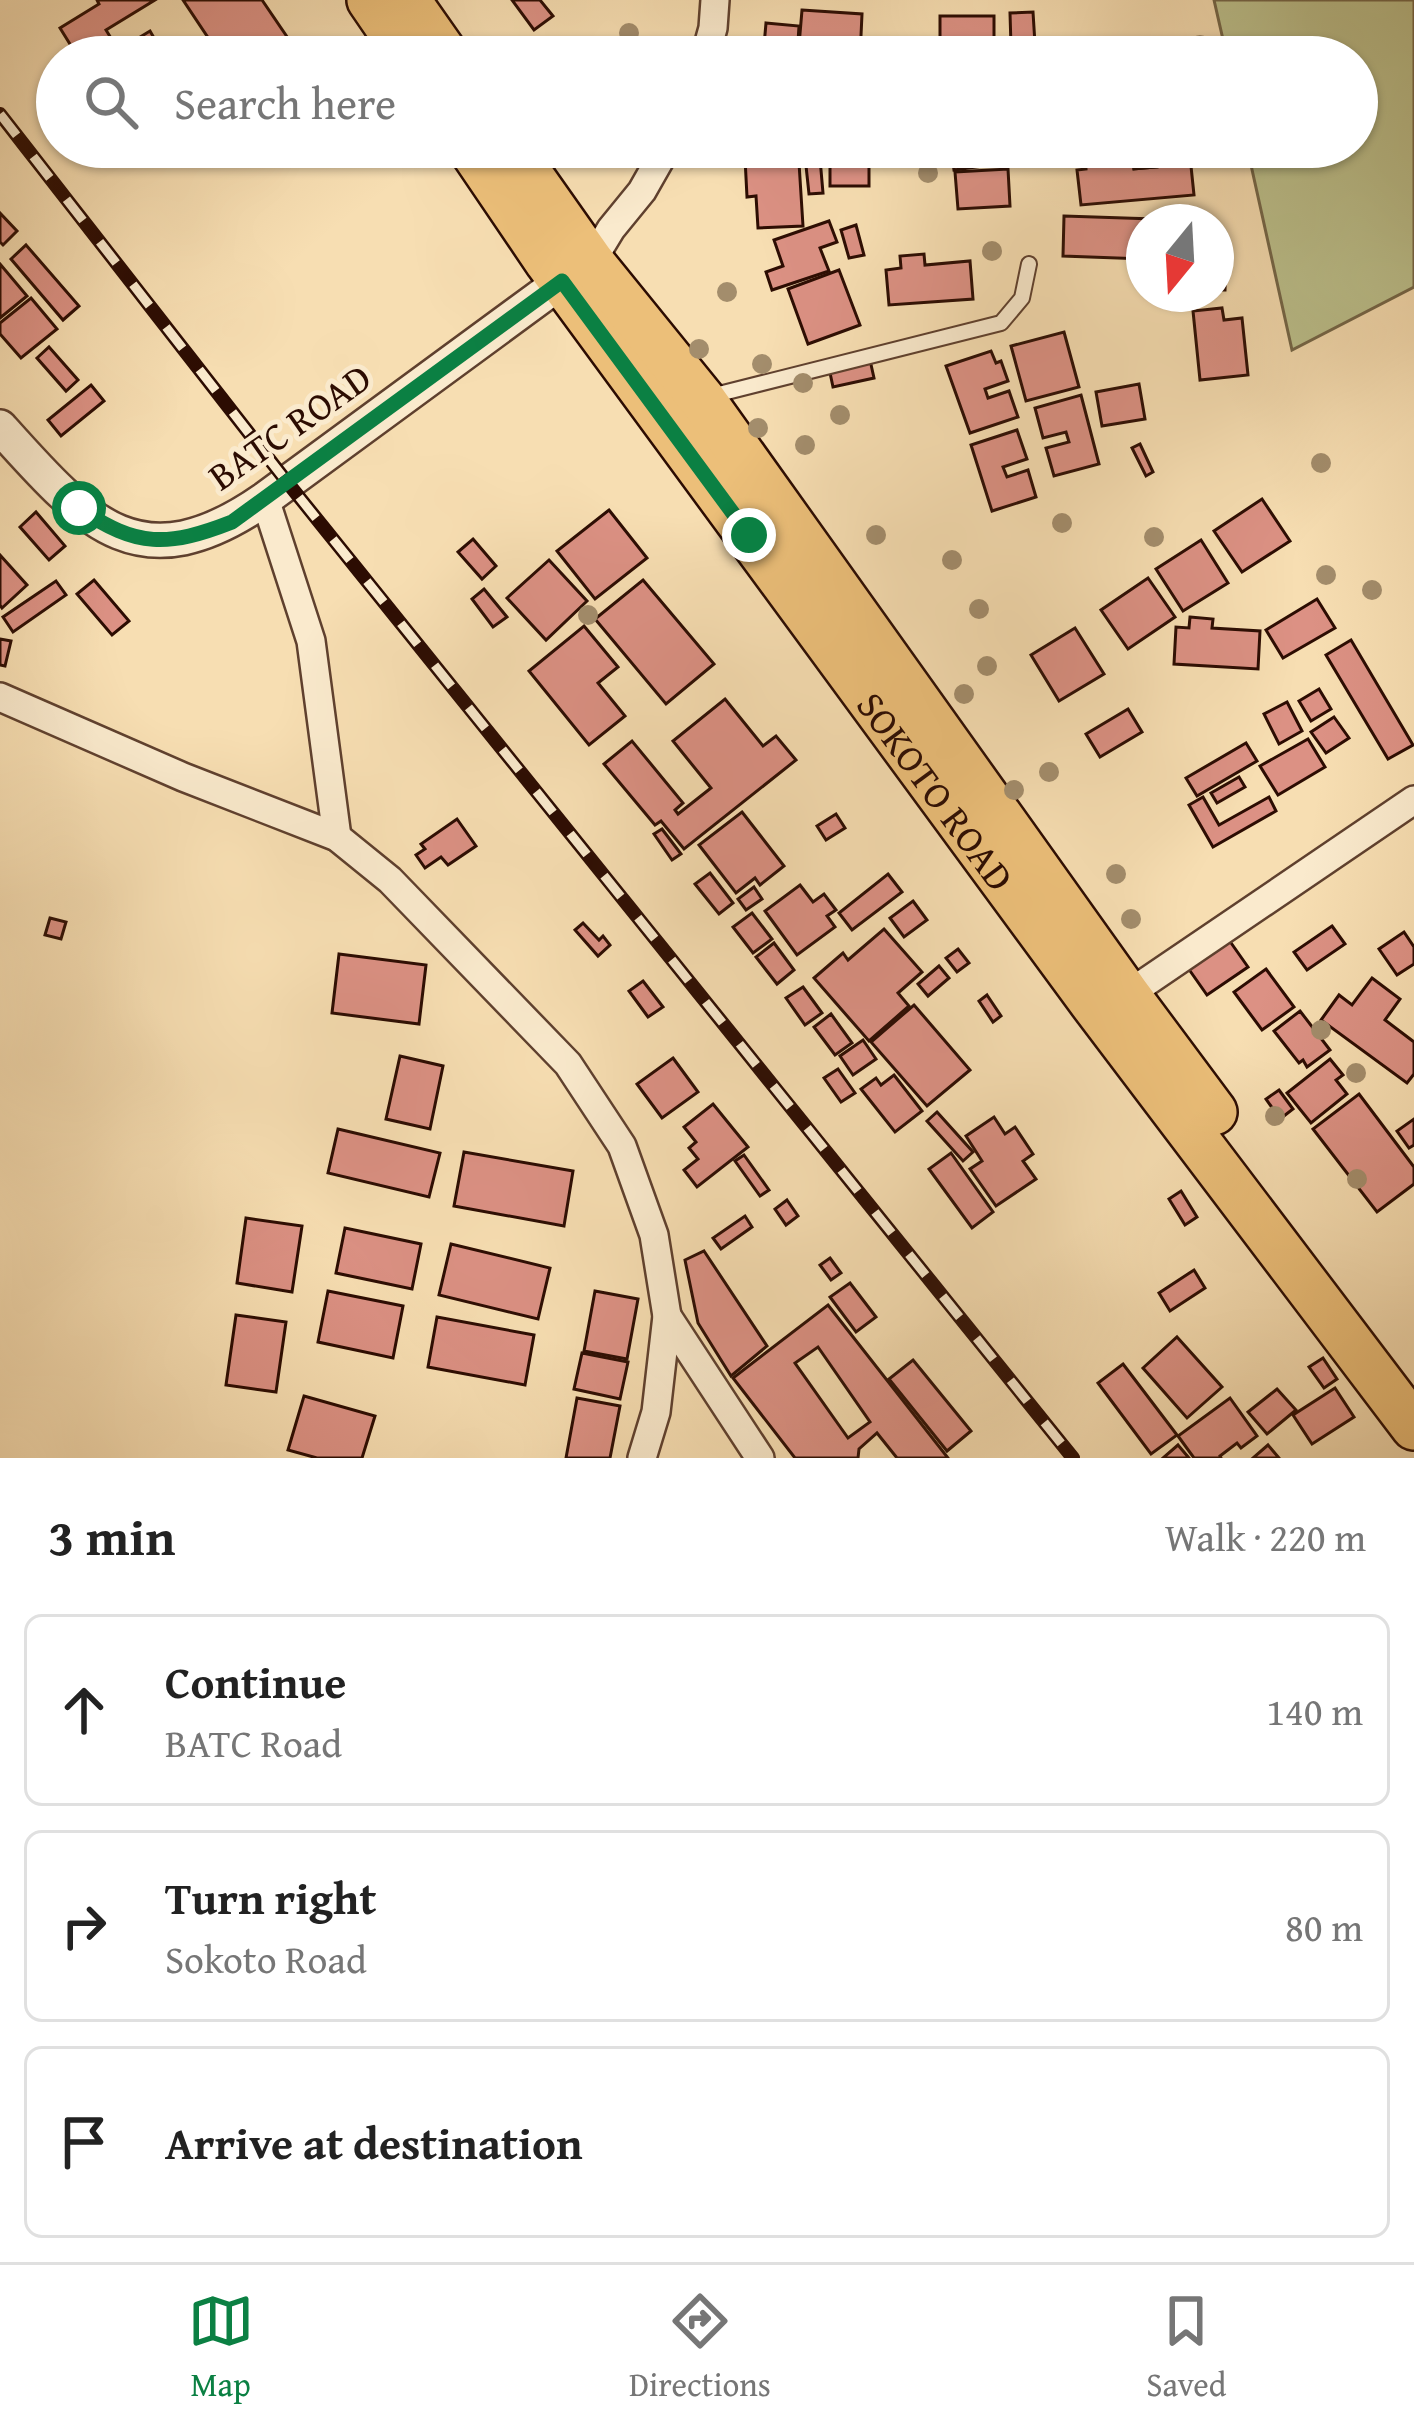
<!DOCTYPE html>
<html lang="en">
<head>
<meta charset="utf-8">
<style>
  :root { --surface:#fff; --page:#f2f2f2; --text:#222; --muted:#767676; --line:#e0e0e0; --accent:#0b8043 }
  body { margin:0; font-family:"Gentium Book Plus",serif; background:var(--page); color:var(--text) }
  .compass { position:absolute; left:1126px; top:204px; width:108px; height:108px; border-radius:50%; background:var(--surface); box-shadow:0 3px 9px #0004; rotate:198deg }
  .stop { position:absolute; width:36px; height:36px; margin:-27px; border:9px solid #0b8043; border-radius:50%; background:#fff }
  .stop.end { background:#0b8043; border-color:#fff; box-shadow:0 3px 12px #0008 }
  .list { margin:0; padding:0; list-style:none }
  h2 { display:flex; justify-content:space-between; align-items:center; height:156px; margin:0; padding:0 48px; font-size:51px }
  h2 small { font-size:39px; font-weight:400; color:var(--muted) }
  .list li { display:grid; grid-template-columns:78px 1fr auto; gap:36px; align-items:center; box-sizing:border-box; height:192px; margin:0 24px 24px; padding:0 24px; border:3px solid var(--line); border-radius:18px }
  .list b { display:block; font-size:45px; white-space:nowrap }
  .list p { margin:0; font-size:39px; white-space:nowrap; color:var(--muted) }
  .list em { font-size:39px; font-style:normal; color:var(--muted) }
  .icon { flex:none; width:66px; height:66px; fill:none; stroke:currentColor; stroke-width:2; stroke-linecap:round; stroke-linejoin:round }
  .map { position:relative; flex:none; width:1414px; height:1458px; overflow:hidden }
  .search { position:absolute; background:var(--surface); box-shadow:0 3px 9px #0004; left:36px; right:36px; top:36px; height:132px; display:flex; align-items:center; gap:30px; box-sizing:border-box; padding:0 42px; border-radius:66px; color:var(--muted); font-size:45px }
  .sheet { height:804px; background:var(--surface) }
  nav { display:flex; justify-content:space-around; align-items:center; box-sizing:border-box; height:168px; border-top:3px solid var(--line); background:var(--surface); font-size:33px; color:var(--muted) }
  nav a { display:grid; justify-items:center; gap:6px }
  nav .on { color:var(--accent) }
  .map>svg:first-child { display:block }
</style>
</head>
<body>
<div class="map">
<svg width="1414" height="1458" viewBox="0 0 1414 1458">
  <rect width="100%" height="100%" fill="#f7deb2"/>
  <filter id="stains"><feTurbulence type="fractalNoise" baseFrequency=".00167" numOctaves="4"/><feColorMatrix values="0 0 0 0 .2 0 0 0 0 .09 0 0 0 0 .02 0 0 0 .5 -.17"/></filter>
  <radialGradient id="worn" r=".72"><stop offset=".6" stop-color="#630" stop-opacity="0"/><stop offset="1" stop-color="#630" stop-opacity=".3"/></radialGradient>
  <path fill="#bcc18d" stroke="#746648" stroke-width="3" d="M1214 0H1414V287L1292 350 1247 147H1357V57H1227Z"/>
  <g fill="#dc9184" stroke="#2c0c02" stroke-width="3" fill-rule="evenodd">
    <path d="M97 0H155L106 30 119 51 109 57H78L60 28 99 4Z"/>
    <path d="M183 0H262L292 44 299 40 311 57H221Z"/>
    <path d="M512 0H540L553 16 534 30Z"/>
    <path d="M802 10 862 14 860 57H798Z"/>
    <path d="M1033 12 1035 44 1011 46 1010 13Z"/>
    <rect x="940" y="16" width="54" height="29"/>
    <path d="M766 23 799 26 797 57H763Z"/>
    <path d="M150 31 165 57H128L122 48Z"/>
    <path d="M996 49V57H935V50Z"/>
    <path d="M118 147H147L149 149 131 163Z"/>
    <path d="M753 147H798L803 226 758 228 756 196 747 197 745 158 754 157Z"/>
    <path d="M804 147H819L823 193 809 194Z"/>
    <path d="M872 147H889L890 160 874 162Z"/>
    <path d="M951 147H1003L1005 163 954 170Z"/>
    <path d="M1084 147H1132L1134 169 1157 167 1155 147H1189L1194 195 1081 205 1077 170 1086 169Z"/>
    <path d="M1132 147H1155L1157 167 1134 169Z"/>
    <path d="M869 162V186H830V163Z"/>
    <path d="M1008 169 1010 206 958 209 955 172Z"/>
    <path d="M0 213 17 231 3 245 0 242Z"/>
    <path d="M1064 216 1214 221V222H1144V259L1063 256Z"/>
    <path d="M829 221 837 242 820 248 829 271 772 290 766 272 783 266 774 240Z"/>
    <path d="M856 225 864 255 849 258 841 230Z"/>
    <path d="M26 245 79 306 63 320 11 259Z"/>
    <path d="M924 254 925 265 970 261 973 299 889 305 886 270 901 268 900 256Z"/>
    <path d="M1216 254H1226L1225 290H1216Z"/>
    <path d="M0 264 27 296 0 318Z"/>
    <path d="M839 270 860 325 808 344 788 289Z"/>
    <path d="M31 298 57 329 21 358 0 334V323Z"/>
    <path d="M1222 308 1224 320 1242 318 1248 375 1200 380 1193 311Z"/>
    <path d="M1064 332 1079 387 1026 401 1011 346Z"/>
    <path d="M49 347 78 380 66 391 37 358Z"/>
    <path d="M991 351 996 363 1001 361 1008 381 985 389 988 398 1009 391 1018 417 970 433 946 366Z"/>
    <path d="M870 360 874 378 833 387 829 368Z"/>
    <path d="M1139 384 1145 419 1102 426 1096 392Z"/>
    <path d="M91 385 104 401 61 436 48 420Z"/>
    <path d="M1081 395 1099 464 1054 476 1046 448 1069 442 1066 432 1043 438 1035 408Z"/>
    <path d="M1017 430 1027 459 1003 467 1007 477 1028 470 1036 497 992 511 971 445Z"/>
    <path d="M1140 444 1153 472 1146 476 1132 448Z"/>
    <path d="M1262 499 1290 541 1242 572 1214 531Z"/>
    <path d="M609 510 647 558 595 599 557 551Z"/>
    <path d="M36 512 65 546 49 560 20 527Z"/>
    <path d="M473 539 496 566 482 579 458 552Z"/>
    <path d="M1201 540 1228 583 1183 611 1156 569Z"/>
    <path d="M0 555 27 585 2 608 0 605Z"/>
    <path d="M549 560 587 601 546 640 507 598Z"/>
    <path d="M1148 578 1175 617 1128 649 1101 610Z"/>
    <path d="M94 580 129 621 112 635 77 594Z"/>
    <path d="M643 580 714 664 666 704 595 619Z"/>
    <path d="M56 581 66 595 13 632 3 617Z"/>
    <path d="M484 589 507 617 493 627 472 599Z"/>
    <path d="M1317 599 1335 628 1283 658 1266 630Z"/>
    <path d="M1190 617 1213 619 1212 628 1260 631 1258 669 1174 664 1176 627 1189 628Z"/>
    <path d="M584 626 618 667 598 683 625 716 589 745 529 671Z"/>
    <path d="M1075 628 1104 674 1059 701 1031 655Z"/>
    <path d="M0 639 11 641 5 666 0 665Z"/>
    <path d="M1351 640 1413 745 1388 759 1326 655Z"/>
    <path d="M1319 689 1331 709 1311 721 1299 701Z"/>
    <path d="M725 699 763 746 776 736 796 760 684 849 661 821 655 825 604 764 632 741 683 803 675 810 678 814 711 788 673 741Z"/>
    <path d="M1287 702 1302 731 1279 744 1264 714Z"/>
    <path d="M1128 709 1142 732 1100 757 1086 734Z"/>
    <path d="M1334 717 1349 738 1326 753 1311 732Z"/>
    <path d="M1308 739 1325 767 1278 795 1260 766Z"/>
    <path d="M1246 743 1257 761 1197 796 1186 778Z"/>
    <path d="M1239 777 1245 787 1217 803 1211 793Z"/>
    <path d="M1203 797 1219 825 1269 797 1276 811 1213 847 1189 805Z"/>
    <path d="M742 812 784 866 760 885 755 878 736 893 699 845Z"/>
    <path d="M836 814 845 828 826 840 817 826Z"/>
    <path d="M457 819 476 846 448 865 441 857 425 868 416 855 425 849 421 844Z"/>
    <path d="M662 829 681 854 672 860 654 834Z"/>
    <path d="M710 873 733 903 719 914 695 884Z"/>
    <path d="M888 874 902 892 852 930 839 913Z"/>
    <path d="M800 885 813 902 824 894 836 910 827 916 835 927 797 955 765 911Z"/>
    <path d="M754 887 762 899 746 910 738 899Z"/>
    <path d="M913 901 927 920 904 937 890 918Z"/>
    <path d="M752 913 772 939 753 953 733 927Z"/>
    <path d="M50 918 66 922 61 939 45 935Z"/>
    <path d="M583 923 599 940 603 936 610 945 598 956 575 930Z"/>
    <path d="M1332 926 1345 944 1307 970 1294 952Z"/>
    <path d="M884 929 922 972 898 993 909 1006 869 1041 814 978 843 953 848 960Z"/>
    <path d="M1404 932 1414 947V964L1397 975 1379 949Z"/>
    <path d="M1229 940 1248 967 1207 995 1188 968Z"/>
    <path d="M774 943 794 970 777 984 756 957Z"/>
    <path d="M958 949 969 963 957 972 946 958Z"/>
    <path d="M339 954 426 965 419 1024 332 1013Z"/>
    <path d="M939 966 949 978 928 996 918 984Z"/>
    <path d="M1266 969 1294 1007 1262 1030 1234 992Z"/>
    <path d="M1372 978 1400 999 1385 1020 1414 1042V1074L1407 1083 1321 1020 1339 995 1352 1005Z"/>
    <path d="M643 981 663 1007 648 1017 629 991Z"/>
    <path d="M803 987 822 1013 805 1025 786 998Z"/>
    <path d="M987 995 1001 1016 993 1022 979 1001Z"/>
    <path d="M914 1005 970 1070 927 1106 871 1042Z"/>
    <path d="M1300 1011 1330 1050 1307 1067 1303 1060 1299 1063 1274 1031Z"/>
    <path d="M831 1014 852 1043 835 1055 814 1027Z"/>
    <path d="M863 1040 876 1059 853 1075 840 1056Z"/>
    <path d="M400 1056 443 1066 430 1129 386 1119Z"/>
    <path d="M673 1058 698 1092 662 1118 637 1084Z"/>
    <path d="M1330 1059 1343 1075 1336 1080 1347 1094 1311 1123 1287 1093Z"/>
    <path d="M838 1069 855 1093 841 1102 824 1078Z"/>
    <path d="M894 1075 922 1111 895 1132 861 1089 876 1078 881 1085Z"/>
    <path d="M1279 1090 1293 1109 1280 1119 1266 1099Z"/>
    <path d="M1359 1094 1414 1167V1184L1377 1212 1313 1129Z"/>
    <path d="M713 1104 748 1147 697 1187 684 1170 698 1159 689 1148 696 1142 684 1127Z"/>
    <path d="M937 1112 973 1152 963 1161 927 1121Z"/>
    <path d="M994 1117 1005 1134 1015 1127 1033 1154 1023 1161 1036 1179 996 1206 970 1169 982 1161 966 1136Z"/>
    <path d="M1414 1119V1145L1409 1148 1397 1131Z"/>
    <path d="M338 1129 440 1153 429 1197 328 1173Z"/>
    <path d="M464 1152 573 1171 564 1226 454 1206Z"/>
    <path d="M951 1153 993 1212 972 1228 929 1169Z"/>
    <path d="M744 1155 769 1190 760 1196 735 1161Z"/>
    <path d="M1181 1191 1197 1217 1185 1225 1169 1199Z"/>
    <path d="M787 1200 798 1216 786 1225 775 1209Z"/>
    <path d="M745 1216 752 1227 721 1249 713 1238Z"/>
    <path d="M246 1218 302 1226 292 1292 237 1283Z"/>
    <path d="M345 1228 421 1244 412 1289 336 1273Z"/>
    <path d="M451 1244 550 1268 538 1319 439 1295Z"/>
    <path d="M704 1251 767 1346 731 1376 698 1323 685 1260Z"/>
    <path d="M830 1258 841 1273 831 1280 820 1265Z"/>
    <path d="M1194 1270 1205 1288 1170 1311 1159 1293Z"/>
    <path d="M850 1283 876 1317 856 1332 830 1297Z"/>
    <path d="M328 1291 403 1306 393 1358 318 1342Z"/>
    <path d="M595 1291 638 1299 627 1359 584 1351Z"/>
    <path d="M828 1305 948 1458H897L877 1433 859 1449 858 1458H795L733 1378ZM818 1347 870 1422 848 1438 795 1363Z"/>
    <path d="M236 1315 286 1322 276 1392 226 1385Z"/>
    <path d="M437 1317 534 1335 525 1385 428 1367Z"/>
    <path d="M1177 1337 1222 1387 1187 1418 1143 1368Z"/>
    <path d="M582 1353 628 1362 620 1399 574 1389Z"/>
    <path d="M1323 1358 1337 1379 1324 1388 1309 1367Z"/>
    <path d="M913 1360 971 1431 947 1451 889 1379Z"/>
    <path d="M1123 1364 1177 1435 1151 1454 1098 1383Z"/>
    <path d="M1335 1388 1354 1417 1312 1444 1293 1415Z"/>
    <path d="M1277 1389 1296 1410 1267 1434 1248 1412Z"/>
    <path d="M304 1396 375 1416 362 1458H317L288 1450Z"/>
    <path d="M577 1398 620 1406 610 1458H566Z"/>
    <path d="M1230 1398 1257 1436 1241 1448 1237 1443 1220 1456 1221 1458H1194L1178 1436Z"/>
    <path d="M1178 1445 1189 1458H1163Z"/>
    <path d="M1268 1445 1279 1458H1253Z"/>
  </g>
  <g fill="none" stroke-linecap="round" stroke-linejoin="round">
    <defs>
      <path id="service" d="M707 397 1001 323 1022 298 1029 264"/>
      <g id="minor">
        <path d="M705 57 713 28 715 0"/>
        <path d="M591 262 611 229 642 191 667 147"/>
        <path d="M265 499 311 641 337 837"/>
        <path d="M0 697 183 777 337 837 390 880 568 1064 622 1146 654 1235 667 1316 656 1412 642 1458"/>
        <path d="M1127 995 1414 800"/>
        <path d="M667 1316 760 1458"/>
      </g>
      <path id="tertiary" d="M0 427C86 523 140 586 265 499L562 281"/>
      <g id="primary">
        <path d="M370 0 409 57"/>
        <path d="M407 0 447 57"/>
        <path id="s1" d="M470 147 548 262 1095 1006 1414 1427"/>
        <path d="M510 147 591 262 702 399 1127 995 1214 1112"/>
      </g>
    </defs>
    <use href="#service" stroke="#5f402e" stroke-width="18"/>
    <use href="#minor" stroke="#5f402e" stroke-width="32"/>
    <use href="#tertiary" stroke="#5f402e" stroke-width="38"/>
    <use href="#primary" stroke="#2c0c02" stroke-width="50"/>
    <use href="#service" stroke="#faeacd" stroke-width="14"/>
    <use href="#minor" stroke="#faeacd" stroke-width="27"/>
    <use href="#tertiary" stroke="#faeacd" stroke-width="33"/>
    <use href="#primary" stroke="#ecbf79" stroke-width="45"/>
    <defs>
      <path id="rail" d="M0 114 287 482 1073 1458"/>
    </defs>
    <use href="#rail" stroke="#2c0c02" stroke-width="14"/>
    <use href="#rail" stroke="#faeacd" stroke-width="9" stroke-dasharray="27" stroke-linecap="butt"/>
  </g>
  <g fill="#a38d6c">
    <circle cx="629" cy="33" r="10"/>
    <circle cx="1200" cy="45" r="10"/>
    <circle cx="928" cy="173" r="10"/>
    <circle cx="992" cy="251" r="10"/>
    <circle cx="727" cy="292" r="10"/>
    <circle cx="699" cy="349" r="10"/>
    <circle cx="762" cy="364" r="10"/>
    <circle cx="803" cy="383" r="10"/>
    <circle cx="840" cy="415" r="10"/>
    <circle cx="758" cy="428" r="10"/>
    <circle cx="805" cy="445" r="10"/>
    <circle cx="1321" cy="463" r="10"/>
    <circle cx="1062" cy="523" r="10"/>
    <circle cx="876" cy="535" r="10"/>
    <circle cx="1154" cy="537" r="10"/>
    <circle cx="952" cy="560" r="10"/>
    <circle cx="1326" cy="575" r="10"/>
    <circle cx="1372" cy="590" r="10"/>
    <circle cx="979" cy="609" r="10"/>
    <circle cx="588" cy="615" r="10"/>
    <circle cx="987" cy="666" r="10"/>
    <circle cx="964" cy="694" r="10"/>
    <circle cx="1049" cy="772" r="10"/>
    <circle cx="1014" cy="790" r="10"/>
    <circle cx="1116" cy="874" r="10"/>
    <circle cx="1131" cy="919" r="10"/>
    <circle cx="1321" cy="1030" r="10"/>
    <circle cx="1356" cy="1073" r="10"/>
    <circle cx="1275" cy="1116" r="10"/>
    <circle cx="1357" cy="1179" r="10"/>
  </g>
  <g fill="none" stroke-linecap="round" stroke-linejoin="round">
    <path stroke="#0b8043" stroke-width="15" d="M79 508C137 548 168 547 232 522L562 281 749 535"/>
  </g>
  <g text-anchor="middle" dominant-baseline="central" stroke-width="10" stroke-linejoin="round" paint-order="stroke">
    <g font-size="39" fill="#2c0c02" stroke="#faeacd">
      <text transform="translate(289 426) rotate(-35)">BATC ROAD</text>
      <text stroke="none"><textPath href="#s1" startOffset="795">SOKOTO ROAD</textPath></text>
    </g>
  </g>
  <rect width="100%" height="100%" filter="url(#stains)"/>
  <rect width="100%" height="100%" fill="url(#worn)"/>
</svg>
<svg class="compass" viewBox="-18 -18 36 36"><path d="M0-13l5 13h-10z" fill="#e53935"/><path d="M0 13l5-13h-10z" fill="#767676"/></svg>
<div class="stop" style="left:79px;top:508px"></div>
<div class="stop end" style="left:749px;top:535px"></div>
<div class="search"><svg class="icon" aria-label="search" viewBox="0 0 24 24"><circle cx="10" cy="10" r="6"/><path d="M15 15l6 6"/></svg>Search here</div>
</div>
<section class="sheet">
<h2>3 min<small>Walk · 220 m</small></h2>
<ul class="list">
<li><svg class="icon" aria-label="ahead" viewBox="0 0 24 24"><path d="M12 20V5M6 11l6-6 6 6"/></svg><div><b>Continue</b><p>BATC Road</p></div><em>140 m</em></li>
<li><svg class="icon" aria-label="right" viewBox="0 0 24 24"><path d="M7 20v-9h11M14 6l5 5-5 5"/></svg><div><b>Turn right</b><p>Sokoto Road</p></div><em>80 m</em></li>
<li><svg class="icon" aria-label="arrive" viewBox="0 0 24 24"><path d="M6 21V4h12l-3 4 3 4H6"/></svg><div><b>Arrive at destination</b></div></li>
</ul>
</section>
<nav>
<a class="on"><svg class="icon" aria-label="map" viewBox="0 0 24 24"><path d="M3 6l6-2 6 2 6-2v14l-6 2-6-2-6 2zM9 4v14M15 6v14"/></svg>Map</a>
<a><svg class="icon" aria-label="directions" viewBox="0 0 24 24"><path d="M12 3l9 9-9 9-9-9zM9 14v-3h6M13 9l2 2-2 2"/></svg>Directions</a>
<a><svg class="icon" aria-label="saved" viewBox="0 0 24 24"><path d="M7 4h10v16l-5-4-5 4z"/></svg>Saved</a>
</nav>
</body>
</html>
